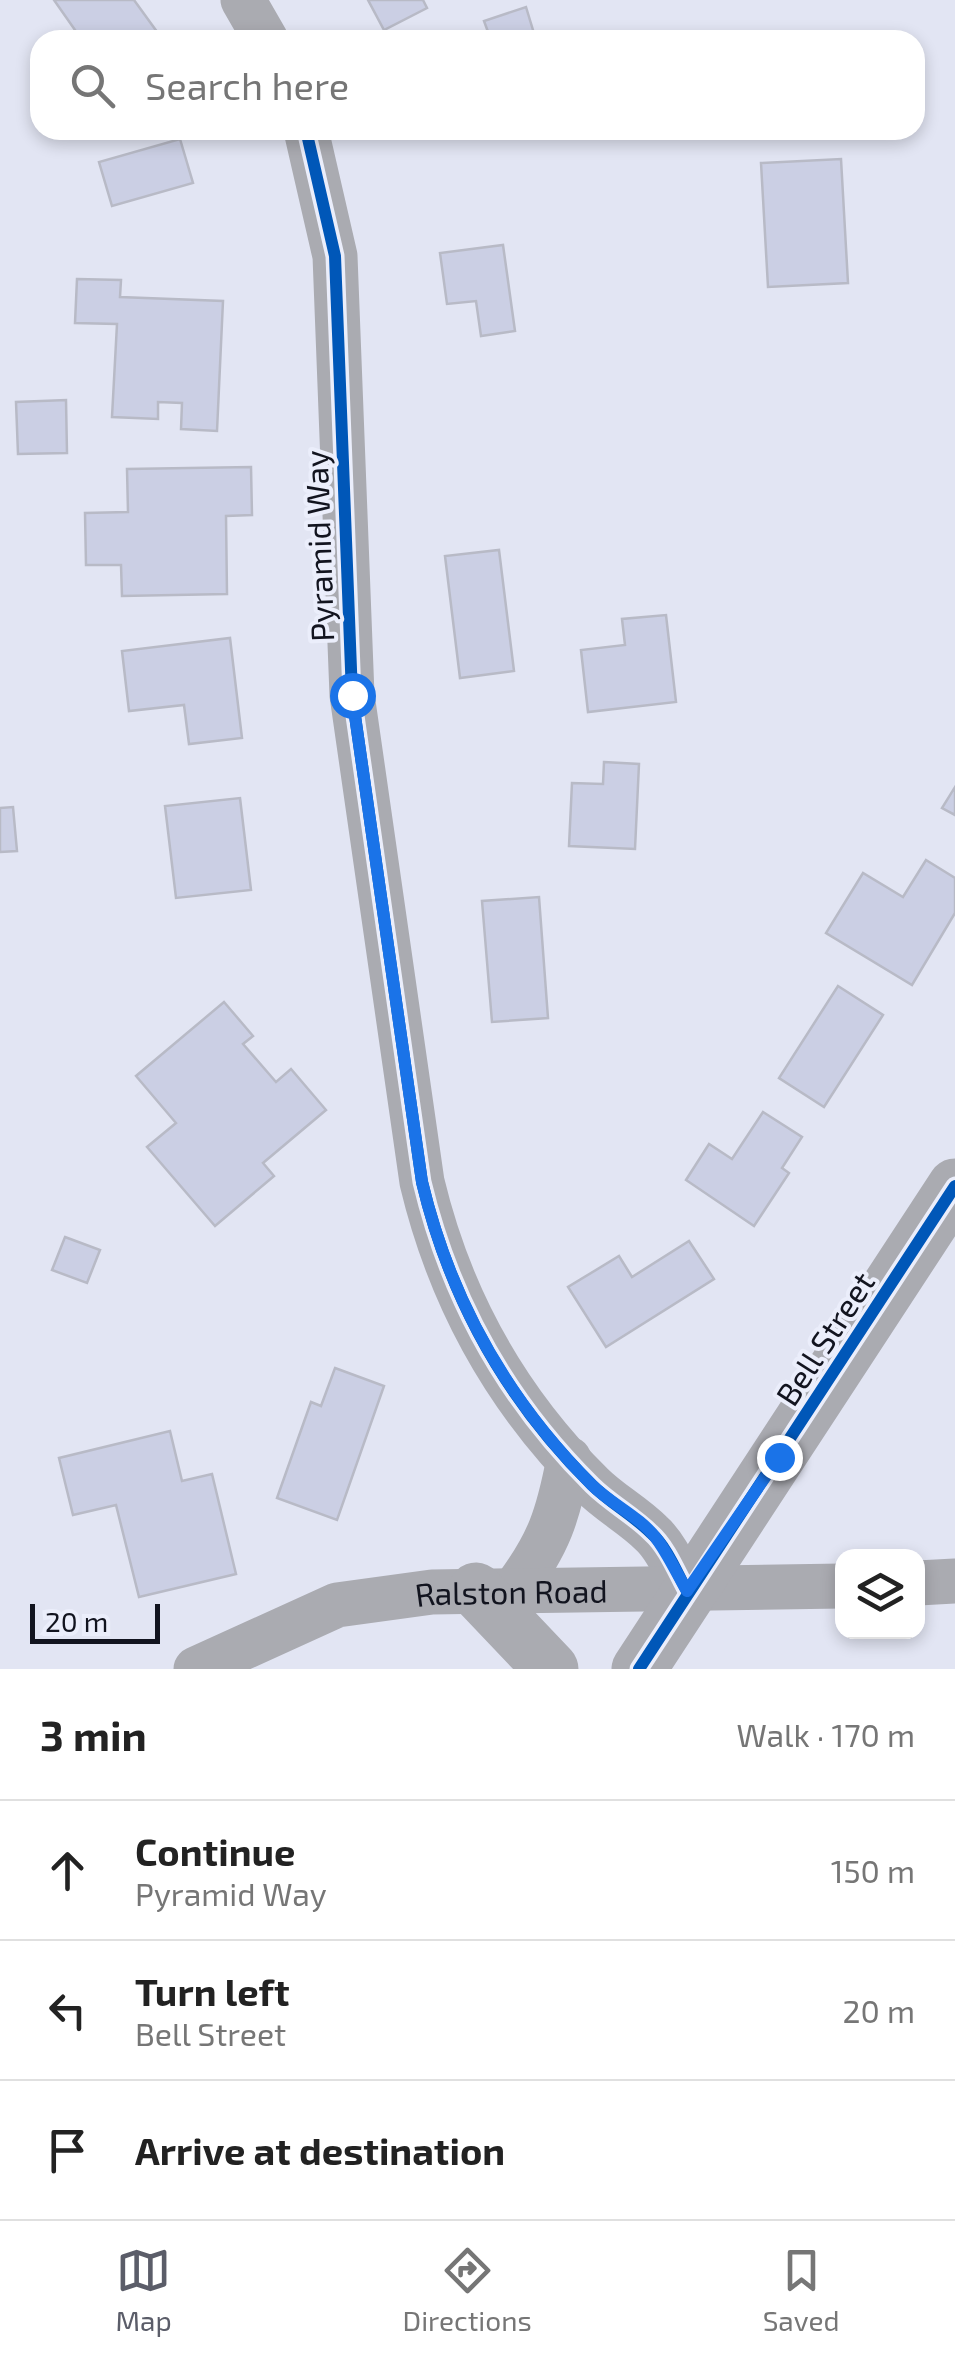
<!DOCTYPE html>
<html lang="en">
<head>
<meta charset="utf-8">
<style>
  :root { --surface:#fff; --page:#f6f6f6; --text:#222; --muted:#767676; --line:#e0e0e0; --accent:#5b5d69 }
  body { margin:0; font-family:"Exo 2",sans-serif; background:var(--page); color:var(--text) }
  .controls { position:absolute; right:30px; bottom:30px; display:grid; overflow:hidden; border-radius:20px; box-shadow:0 5px 15px #0003 }
  .controls button { width:90px; height:90px; display:grid; place-items:center; padding:0; border:0; border-bottom:2px solid var(--line); background:var(--surface); color:var(--text); font:50px sans-serif }
  .scale { position:absolute; left:30px; bottom:25px; width:130px; box-sizing:border-box; padding-left:10px; border:5px solid #12141f; border-top:0; font-size:28px; line-height:35px; white-space:nowrap; color:#12141f; -webkit-text-stroke:8px #ebeefb; paint-order:stroke }
  .stop { position:absolute; width:30px; height:30px; margin:-22px; border:8px solid #1a73e8; border-radius:50%; background:#fff }
  .stop.end { background:#1a73e8; border-color:#fff; box-shadow:0 2px 10px #0008 }
  .list { margin:0; padding:0; list-style:none }
  h2 { display:flex; justify-content:space-between; align-items:center; height:130px; margin:0; padding:0 40px; font-size:42px }
  h2 small { font-size:32px; font-weight:400; color:var(--muted) }
  .list li { display:grid; grid-template-columns:65px 1fr auto; gap:30px; align-items:center; box-sizing:border-box; height:140px; padding:0 40px; border-top:2px solid var(--line) }
  .list b { display:block; font-size:38px; white-space:nowrap }
  .list p { margin:0; font-size:32px; white-space:nowrap; color:var(--muted) }
  .list em { font-size:32px; font-style:normal; color:var(--muted) }
  .icon { flex:none; width:55px; height:55px; fill:none; stroke:currentColor; stroke-width:2; stroke-linecap:round; stroke-linejoin:round }
  .map { position:relative; flex:none; width:955px; height:1669px; overflow:hidden }
  .search { position:absolute; background:var(--surface); box-shadow:0 5px 15px #0003; left:30px; right:30px; top:30px; height:110px; display:flex; align-items:center; gap:25px; box-sizing:border-box; padding:0 35px; border-radius:30px; color:var(--muted); font-size:38px }
  .sheet { height:550px; background:var(--surface) }
  nav { display:flex; justify-content:space-around; align-items:center; box-sizing:border-box; height:140px; border-top:2px solid var(--line); background:var(--surface); font-size:28px; color:var(--muted) }
  nav a { display:grid; justify-items:center; gap:5px }
  nav .on { color:var(--accent) }
  .map>svg:first-child { display:block }
</style>
</head>
<body>
<div class="map">
<svg width="955" height="1669" viewBox="0 0 955 1669">
  <rect width="100%" height="100%" fill="#e2e5f3"/>
  <g fill="#cbcfe4" stroke="#b8bac6" stroke-width="2.5">
    <path d="M54 0H134L163 40H82Z"/>
    <path d="M368 0H423L427 8 384 30Z"/>
    <path d="M526 7 536 40H491L484 21Z"/>
    <path d="M180 139 193 183 112 206 99 162Z"/>
    <path d="M841 159 848 283 768 287 761 163Z"/>
    <path d="M503 245 515 331 481 336 476 301 447 304 440 253Z"/>
    <path d="M77 279 121 280 120 297 223 301 217 431 181 429 182 403 158 402V419L112 417 117 324 75 323Z"/>
    <path d="M66 400 67 453 18 454 16 402Z"/>
    <path d="M251 467 252 515 226 516 227 594 122 596 121 565H86L85 513 128 512 127 469Z"/>
    <path d="M499 550 514 671 460 678 445 556Z"/>
    <path d="M666 615 676 702 588 712 581 650 625 645 622 619Z"/>
    <path d="M230 638 242 738 189 744 184 705 129 711 122 651Z"/>
    <path d="M604 762 639 764 635 849 569 846 572 783 603 784Z"/>
    <path d="M955 787V815L942 808Z"/>
    <path d="M240 798 251 890 176 898 165 806Z"/>
    <path d="M13 807 17 851 0 852V808Z"/>
    <path d="M926 860 955 878V913L912 985 826 933 863 873 903 897Z"/>
    <path d="M539 897 548 1018 492 1022 482 901Z"/>
    <path d="M838 986 883 1015 824 1107 779 1078Z"/>
    <path d="M224 1002 253 1036 243 1044 276 1082 291 1069 326 1110 263 1163 274 1176 215 1226 147 1147 176 1123 136 1076Z"/>
    <path d="M763 1112 802 1137 782 1168 789 1173 754 1226 686 1180 709 1144 732 1159Z"/>
    <path d="M65 1237 100 1250 87 1283 52 1270Z"/>
    <path d="M689 1241 714 1279 606 1347 568 1287 619 1256 632 1277Z"/>
    <path d="M335 1368 384 1386 337 1520 277 1498 311 1402 321 1406Z"/>
    <path d="M170 1431 182 1481 212 1474 236 1574 139 1597 116 1505 73 1515 59 1458Z"/>
  </g>
  <g fill="none" stroke-linecap="round" stroke-linejoin="round">
    <g stroke="#aaabb1" stroke-width="45">
      <path d="M243 0 266 40"/>
      <path d="M306 130 335 256 352 695 422 1182C450 1299 506 1400 592 1485 610 1503 633 1515 651 1533 667 1547 677 1573 687 1591"/>
      <path d="M918 1583 955 1581"/>
      <path d="M514 1590C549 1544 558 1516 569 1459"/>
      <path id="s1" d="M196 1669 337 1605 432 1592 842 1586"/>
    </g>
    <g stroke="#aaabb1" stroke-width="55">
      <path d="M476 1590 551 1669"/>
      <path d="M639 1669 955 1186"/>
    </g>
    <defs>
      <g id="cycleway">
        <path d="M306 130 335 256 352 695 422 1182C450 1299 506 1400 592 1485 610 1503 633 1515 651 1533 667 1547 677 1573 687 1591"/>
        <path d="M639 1669 955 1186"/>
      </g>
    </defs>
    <use href="#cycleway" stroke="#ebeefb" stroke-width="19"/>
    <use href="#cycleway" stroke="#0057b8" stroke-width="12"/>
  </g>
  <g fill="none" stroke-linecap="round" stroke-linejoin="round">
    <path stroke="#1a73e8" stroke-width="12" d="M352 695 422 1182C450 1299 506 1399 592 1485 611 1504 640 1517 656 1538 668 1554 677 1574 687 1591L779 1457"/>
  </g>
  <g text-anchor="middle" dominant-baseline="central" stroke-width="8" stroke-linejoin="round" paint-order="stroke">
    <g font-size="32" fill="#12141f" stroke="#ebeefb">
      <text transform="translate(318 546) rotate(-92)">Pyramid Way</text>
      <text transform="translate(824 1338) rotate(-57)">Bell Street</text>
      <text stroke="none"><textPath href="#s1" startOffset="330">Ralston Road</textPath></text>
    </g>
  </g>
</svg>
<div class="controls">
<button><svg class="icon" aria-label="layers" viewBox="0 0 24 24"><path d="M12 4l9 5-9 5-9-5zM3 14l9 5 9-5"/></svg></button>
</div>
<div class="scale">20 m</div>
<div class="stop" style="left:352px;top:695px"></div>
<div class="stop end" style="left:779px;top:1457px"></div>
<div class="search"><svg class="icon" aria-label="search" viewBox="0 0 24 24"><circle cx="10" cy="10" r="6"/><path d="M15 15l6 6"/></svg>Search here</div>
</div>
<section class="sheet">
<h2>3 min<small>Walk · 170 m</small></h2>
<ul class="list">
<li><svg class="icon" aria-label="ahead" viewBox="0 0 24 24"><path d="M12 20V5M6 11l6-6 6 6"/></svg><div><b>Continue</b><p>Pyramid Way</p></div><em>150 m</em></li>
<li><svg class="icon" aria-label="left" viewBox="0 0 24 24"><path d="M17 20v-9H6M10 6l-5 5 5 5"/></svg><div><b>Turn left</b><p>Bell Street</p></div><em>20 m</em></li>
<li><svg class="icon" aria-label="arrive" viewBox="0 0 24 24"><path d="M6 21V4h12l-3 4 3 4H6"/></svg><div><b>Arrive at destination</b></div></li>
</ul>
</section>
<nav>
<a class="on"><svg class="icon" aria-label="map" viewBox="0 0 24 24"><path d="M3 6l6-2 6 2 6-2v14l-6 2-6-2-6 2zM9 4v14M15 6v14"/></svg>Map</a>
<a><svg class="icon" aria-label="directions" viewBox="0 0 24 24"><path d="M12 3l9 9-9 9-9-9zM9 14v-3h6M13 9l2 2-2 2"/></svg>Directions</a>
<a><svg class="icon" aria-label="saved" viewBox="0 0 24 24"><path d="M7 4h10v16l-5-4-5 4z"/></svg>Saved</a>
</nav>
</body>
</html>
